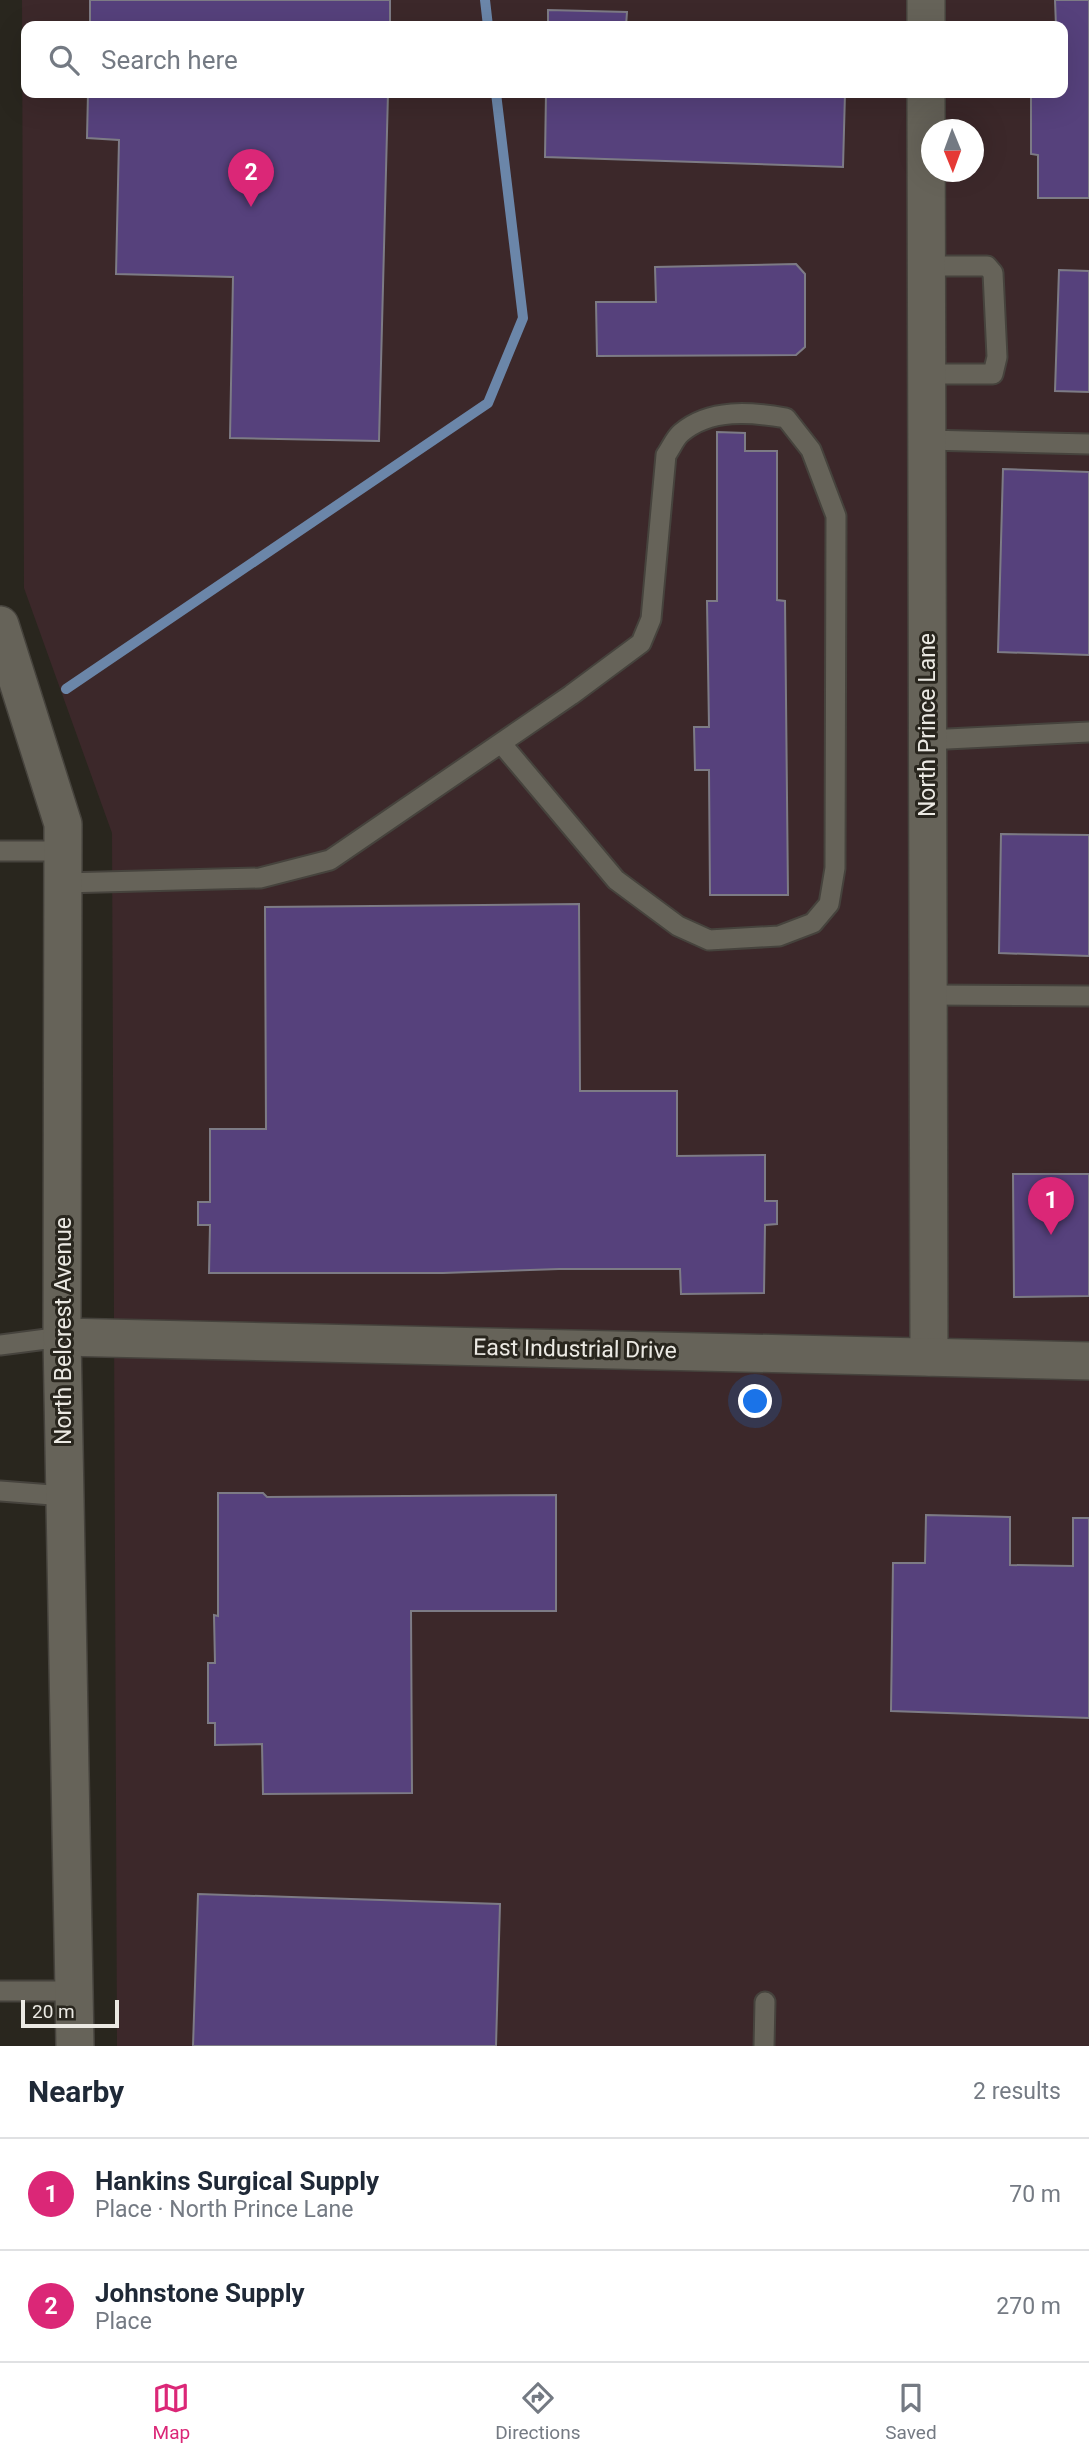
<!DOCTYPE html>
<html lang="en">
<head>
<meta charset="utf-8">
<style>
  :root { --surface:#fff; --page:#f2f2f3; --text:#1f2937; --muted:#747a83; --line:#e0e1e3; --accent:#db2777 }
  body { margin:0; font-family:Roboto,sans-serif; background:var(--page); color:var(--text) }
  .compass { position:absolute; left:921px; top:119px; width:63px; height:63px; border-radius:50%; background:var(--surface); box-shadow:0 7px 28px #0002; rotate:179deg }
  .scale { position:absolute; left:21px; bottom:18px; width:98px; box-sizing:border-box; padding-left:7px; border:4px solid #ebe9e3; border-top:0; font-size:19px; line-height:24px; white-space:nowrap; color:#ebe9e3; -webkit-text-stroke:5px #29261e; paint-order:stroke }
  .you { position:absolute; left:756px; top:1402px; width:24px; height:24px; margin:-18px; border:5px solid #fff; border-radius:50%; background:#1a73e8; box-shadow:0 0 0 10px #1a73e833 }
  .badge { display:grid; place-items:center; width:46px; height:46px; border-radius:50%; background:var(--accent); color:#fff; font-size:23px; font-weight:700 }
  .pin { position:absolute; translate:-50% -58px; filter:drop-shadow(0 2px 4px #0008) }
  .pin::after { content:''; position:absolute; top:37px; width:24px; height:21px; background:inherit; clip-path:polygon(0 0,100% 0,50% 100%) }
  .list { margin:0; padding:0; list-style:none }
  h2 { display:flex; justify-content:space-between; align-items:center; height:91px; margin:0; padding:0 28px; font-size:30px }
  h2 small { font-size:23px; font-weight:400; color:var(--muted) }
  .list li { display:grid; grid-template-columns:46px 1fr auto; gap:21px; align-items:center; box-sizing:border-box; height:112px; padding:0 28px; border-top:2px solid var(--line) }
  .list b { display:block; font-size:26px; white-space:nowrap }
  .list p { margin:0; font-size:23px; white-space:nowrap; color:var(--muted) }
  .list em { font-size:23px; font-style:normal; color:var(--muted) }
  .icon { flex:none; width:38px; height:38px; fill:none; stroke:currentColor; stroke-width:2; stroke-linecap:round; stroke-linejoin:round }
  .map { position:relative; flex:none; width:1089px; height:2046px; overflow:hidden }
  .search { position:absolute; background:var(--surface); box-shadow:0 7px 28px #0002; left:21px; right:21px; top:21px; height:77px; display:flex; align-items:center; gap:18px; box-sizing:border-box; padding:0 24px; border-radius:14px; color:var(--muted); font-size:26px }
  .sheet { height:315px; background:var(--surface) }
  nav { display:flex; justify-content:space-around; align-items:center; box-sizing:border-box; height:98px; border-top:2px solid var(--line); background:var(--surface); font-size:19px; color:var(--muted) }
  nav a { display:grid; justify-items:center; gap:4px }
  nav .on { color:var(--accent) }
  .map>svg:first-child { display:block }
</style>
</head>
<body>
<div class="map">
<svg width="1089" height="2046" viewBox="0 0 1089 2046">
  <rect width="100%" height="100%" fill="#29261e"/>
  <path fill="#3c282a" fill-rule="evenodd" d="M22 0H1089V2046H117L112 833 24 588ZM26 26H1063V93H26ZM932 130H974V172H932Z"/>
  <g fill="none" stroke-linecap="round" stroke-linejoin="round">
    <g stroke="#6b86a9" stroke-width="10">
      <path d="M485 0 488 26"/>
      <path d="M66 689 488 403 523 318 496 93"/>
    </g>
  </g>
  <g fill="#56417c" stroke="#7d7b85" stroke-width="2">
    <rect x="90" y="0" width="300" height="26"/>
    <path d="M1055 0H1089V198H1038V155L1031 154V93H1063V26H1056Z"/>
    <path d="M548 10 627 12 626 26H548Z"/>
    <path d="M88 93H388L379 441 230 438 233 277 116 274 119 140 87 138Z"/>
    <path d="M546 93H845L843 167 545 157Z"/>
    <path d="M796 264 805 274V347L796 355 597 356 596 302H656L655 267Z"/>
    <path d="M1059 270 1089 271V392L1055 391Z"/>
    <path d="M717 432 745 433V451H777V600L785 601 788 895H710L709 770H695L694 727H709L707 601H717Z"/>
    <path d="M1003 469 1089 472V655L998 652Z"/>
    <path d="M1001 834 1089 835V956L999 953Z"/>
    <path d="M579 904 580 1091H677V1156L765 1155V1201H777V1224L765 1225 764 1293 681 1294 680 1269H559L443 1273H209L210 1225H198V1202H210V1129H266L265 907Z"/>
    <path d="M1013 1174H1089V1296L1014 1297Z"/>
    <path d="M218 1493H263L267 1497 556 1495V1611H411L412 1793 263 1794 262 1744 215 1745V1723H208V1663H215L214 1615 218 1616Z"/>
    <path d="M926 1515 1010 1517V1565L1073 1566V1518H1089V1718L891 1711 893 1563H925Z"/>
    <path d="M198 1894 500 1904 496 2046H193Z"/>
  </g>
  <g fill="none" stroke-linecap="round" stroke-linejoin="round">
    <defs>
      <g id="lane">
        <path d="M926 266H987L993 273 997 357 993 374H927"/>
        <path d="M927 440 1089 444"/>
        <path d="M927 740 1089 732"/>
        <path d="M0 851H63"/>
        <path d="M63 883 260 878 330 860 571 695 641 643 651 619 666 455C671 448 675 438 681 433 710 408 752 412 786 418L811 450 836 516 835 868 829 904 813 923 779 936 709 940 678 926 616 880 501 743"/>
        <path d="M928 995 1089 996"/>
        <path d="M0 1345 62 1337"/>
        <path d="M0 1491 65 1496"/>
        <path d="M0 1991H74"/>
        <path d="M764 2046 765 2002"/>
      </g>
      <g id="street">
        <path d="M926 0V26"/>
        <path d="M926 93 929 1357"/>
        <path d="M0 625 63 824 62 1337 75 2046"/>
        <path d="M62 1337 1089 1361"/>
      </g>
    </defs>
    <use href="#lane" stroke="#46433d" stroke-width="23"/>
    <use href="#street" stroke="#46433d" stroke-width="40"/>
    <use href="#lane" stroke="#666359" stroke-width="19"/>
    <use href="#street" stroke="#666359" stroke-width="37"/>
  </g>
  <g text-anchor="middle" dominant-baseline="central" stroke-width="6" stroke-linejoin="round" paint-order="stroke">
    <g font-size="23" fill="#ebe9e3" stroke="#29261e">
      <text transform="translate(927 725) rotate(-90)">North Prince Lane</text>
      <text transform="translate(63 1331) rotate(-90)">North Belcrest Avenue</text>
      <text transform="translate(575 1349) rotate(1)">East Industrial Drive</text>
    </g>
  </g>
</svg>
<svg class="compass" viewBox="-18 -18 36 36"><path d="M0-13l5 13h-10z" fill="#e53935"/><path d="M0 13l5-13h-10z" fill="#747a83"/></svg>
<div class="scale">20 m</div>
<div class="you"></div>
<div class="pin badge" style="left:1051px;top:1235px">1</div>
<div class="pin badge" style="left:251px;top:207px">2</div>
<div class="search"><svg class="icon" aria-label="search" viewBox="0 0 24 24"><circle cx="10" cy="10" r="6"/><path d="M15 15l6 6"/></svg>Search here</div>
</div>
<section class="sheet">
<h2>Nearby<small>2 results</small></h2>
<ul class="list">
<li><span class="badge">1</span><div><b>Hankins Surgical Supply</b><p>Place · North Prince Lane</p></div><em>70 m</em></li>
<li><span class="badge">2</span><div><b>Johnstone Supply</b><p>Place</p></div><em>270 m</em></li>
</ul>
</section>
<nav>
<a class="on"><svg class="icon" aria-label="map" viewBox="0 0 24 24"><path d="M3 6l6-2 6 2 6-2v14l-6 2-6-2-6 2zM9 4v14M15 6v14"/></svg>Map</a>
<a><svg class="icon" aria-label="directions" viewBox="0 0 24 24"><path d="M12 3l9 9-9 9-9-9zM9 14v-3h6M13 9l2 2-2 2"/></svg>Directions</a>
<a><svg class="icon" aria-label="saved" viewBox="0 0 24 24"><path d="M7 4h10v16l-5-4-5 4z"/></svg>Saved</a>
</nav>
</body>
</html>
